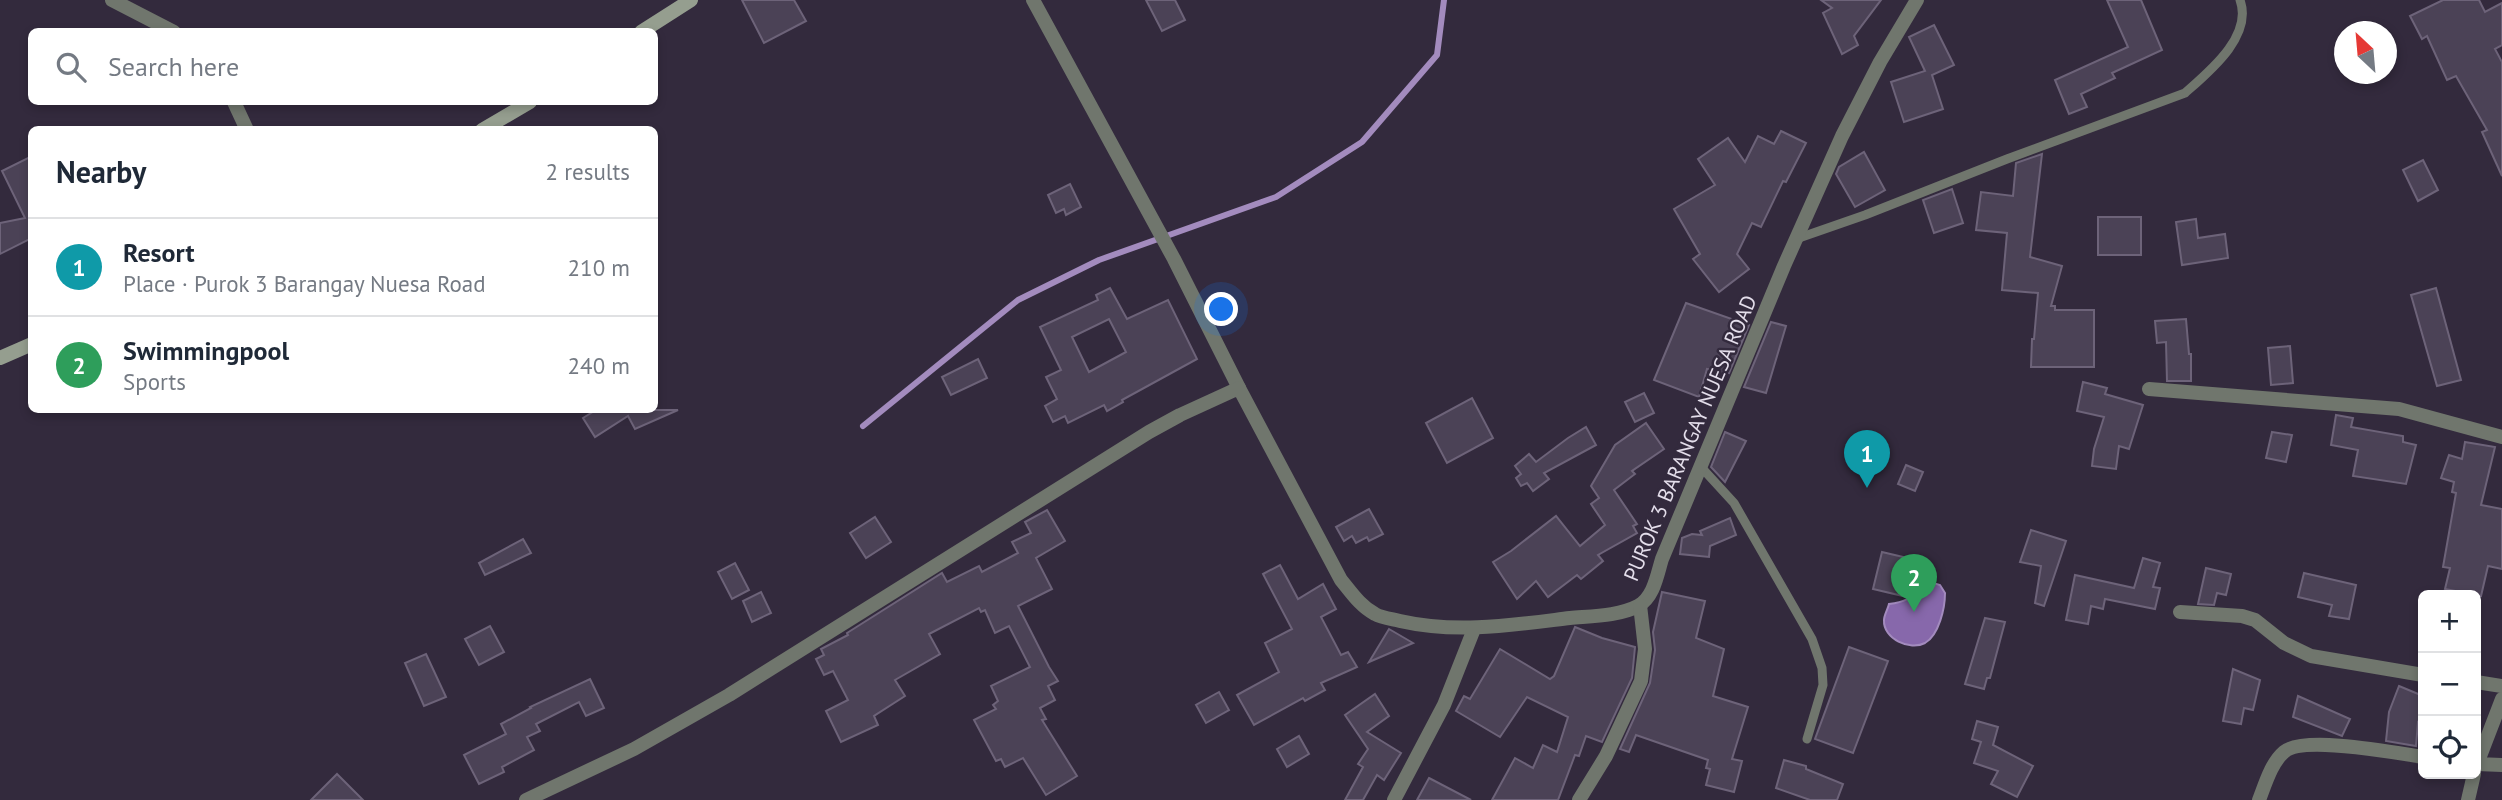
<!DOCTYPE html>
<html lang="en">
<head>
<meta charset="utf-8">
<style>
  :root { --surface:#fff; --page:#f2f2f3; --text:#1f2937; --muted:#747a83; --line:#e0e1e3; --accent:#4d7440 }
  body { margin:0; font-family:"PT Sans",sans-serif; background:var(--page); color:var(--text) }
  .controls { position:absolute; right:21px; bottom:21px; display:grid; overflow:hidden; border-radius:10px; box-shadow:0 4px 10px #0003 }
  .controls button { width:63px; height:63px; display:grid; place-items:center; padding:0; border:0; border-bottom:2px solid var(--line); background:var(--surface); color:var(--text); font:35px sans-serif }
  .compass { position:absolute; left:2334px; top:21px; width:63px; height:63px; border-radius:50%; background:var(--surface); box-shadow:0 4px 10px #0003; rotate:334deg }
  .you { position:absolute; left:1222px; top:310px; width:24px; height:24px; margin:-18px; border:5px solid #fff; border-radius:50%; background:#1a73e8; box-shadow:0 0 0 10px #1a73e833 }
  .badge { display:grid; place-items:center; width:46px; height:46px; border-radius:50%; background:var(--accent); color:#fff; font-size:23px; font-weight:700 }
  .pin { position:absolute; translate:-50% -58px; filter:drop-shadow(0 2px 4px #0008) }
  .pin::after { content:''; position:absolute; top:37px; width:24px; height:21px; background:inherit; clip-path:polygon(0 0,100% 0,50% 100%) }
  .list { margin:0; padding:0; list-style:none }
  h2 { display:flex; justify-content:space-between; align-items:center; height:91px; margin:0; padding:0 28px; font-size:30px }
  h2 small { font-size:23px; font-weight:400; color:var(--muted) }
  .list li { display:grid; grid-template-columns:46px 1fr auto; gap:21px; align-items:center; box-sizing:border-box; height:98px; padding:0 28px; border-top:2px solid var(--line) }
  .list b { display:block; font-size:26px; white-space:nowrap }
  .list p { margin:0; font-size:23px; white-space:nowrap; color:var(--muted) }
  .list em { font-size:23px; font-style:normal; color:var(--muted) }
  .icon { flex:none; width:38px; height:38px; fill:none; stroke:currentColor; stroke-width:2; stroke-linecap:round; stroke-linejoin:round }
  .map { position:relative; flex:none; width:2502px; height:800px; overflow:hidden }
  .search { position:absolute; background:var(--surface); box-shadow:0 4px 10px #0003; left:28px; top:28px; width:630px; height:77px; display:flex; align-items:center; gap:18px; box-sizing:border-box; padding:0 24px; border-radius:10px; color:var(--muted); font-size:26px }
  .panel { position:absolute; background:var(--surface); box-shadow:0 4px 10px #0003; left:28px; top:126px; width:630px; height:287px; border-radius:10px }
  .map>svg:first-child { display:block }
</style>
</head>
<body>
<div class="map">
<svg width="2502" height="800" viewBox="0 0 2502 800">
  <rect width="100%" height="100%" fill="#332a3d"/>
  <path fill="#8768ab" stroke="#a38bbe" stroke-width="2" d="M1930 582 1940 585 1945 593C1945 608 1939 635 1925 643 1910 651 1883 639 1884 620 1884 615 1888 609 1889 604 1917 600 1910 592 1930 582Z"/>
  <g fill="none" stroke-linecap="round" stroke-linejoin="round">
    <path stroke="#a38bbe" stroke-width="6" d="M863 426 1018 300 1099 260 1276 197 1362 142 1437 55 1444 0"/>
  </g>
  <g fill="#4b4256" stroke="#6d6379" stroke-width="2" fill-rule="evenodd">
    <path d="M742 0H794L806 21 764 43Z"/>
    <path d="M1146 0H1175L1185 20 1162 31Z"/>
    <path d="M1821 0H1881L1854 36 1858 45 1842 54 1823 13 1832 8Z"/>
    <path d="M2107 0H2141L2162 50 2112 73 2115 78 2081 94 2087 107 2069 114 2055 80 2128 47Z"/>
    <path d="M2443 0H2479L2485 12 2502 3V45L2495 49 2502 62V176L2482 132 2487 130 2456 76 2447 80 2427 36 2422 39 2410 16Z"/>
    <path d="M1934 25 1954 65 1932 75 1943 109 1904 122 1891 82 1925 71 1909 37Z"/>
    <path d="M1781 131 1806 143 1786 182 1783 181 1761 227 1752 223 1737 254 1749 269 1719 292 1693 259 1700 254 1674 209 1715 185 1698 159 1728 138 1745 162 1758 136 1774 144Z"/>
    <path d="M1864 152 1885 190 1855 207 1836 174 1839 167Z"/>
    <path d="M2042 154 2030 257 2062 266 2051 306H2055V310H2094V367H2031L2032 339H2034L2038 293 2002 290 2007 233 1976 230 1981 192 2013 196 2016 163Z"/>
    <path d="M32 156V238L0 254V223L25 218 2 171Z"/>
    <path d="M2423 160 2438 190 2418 201 2403 170Z"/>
    <path d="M1070 184 1081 207 1066 215 1064 209 1056 213 1048 195Z"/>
    <path d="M1952 189 1963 223 1934 233 1923 200Z"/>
    <rect x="2098" y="217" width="43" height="38"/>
    <path d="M2196 219 2198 238 2225 234 2228 258 2182 265 2176 222Z"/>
    <path d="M1110 288 1127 319 1168 300 1197 359 1122 400 1123 402 1107 411 1104 405 1068 423 1065 416 1053 422 1045 406 1057 399 1046 377 1061 370 1040 327 1098 300 1096 295ZM1109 319 1126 352 1089 372 1072 337Z"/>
    <path d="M2436 288 2461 380 2437 386 2411 295Z"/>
    <path d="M1686 303 1749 325 1729 373 1707 369 1699 397 1654 380Z"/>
    <path d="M2186 319 2189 354H2191V381H2167L2166 342 2157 343 2155 321Z"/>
    <path d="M1771 322 1786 326 1766 393 1744 387Z"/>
    <path d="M2290 346 2293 383 2271 385 2268 348Z"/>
    <path d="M978 359 987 378 951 395 942 377Z"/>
    <path d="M2083 382 2107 388 2105 394 2143 405 2129 449 2119 446 2116 469 2092 466 2094 449 2104 417 2077 411Z"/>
    <path d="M1644 393 1654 413 1635 422 1625 402Z"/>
    <path d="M1472 398 1493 438 1447 463 1426 423Z"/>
    <path d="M596 410H678L635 429 628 416 595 437 583 418Z"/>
    <path d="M2336 415 2353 418 2351 427 2403 436V442L2416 445 2406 484 2353 476 2358 450 2331 445Z"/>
    <path d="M1646 423 1664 449 1632 471 1635 474 1614 490 1637 524 1633 526 1637 533 1598 555 1603 561 1581 579 1577 575 1548 597 1536 581 1517 599 1493 562 1511 551 1556 516 1580 546 1605 525 1591 504 1599 498 1591 486 1615 445Z"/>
    <path d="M1586 427 1596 445 1544 473 1549 479 1533 491 1527 483 1521 486 1516 478 1521 474 1515 466 1529 454 1536 462 1568 438Z"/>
    <path d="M1725 432 1746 441 1725 482 1711 467Z"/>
    <path d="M2272 432 2292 435 2286 462 2266 458Z"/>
    <path d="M2465 442 2495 447 2481 505 2502 509V569L2488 566 2481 596 2445 589 2450 568 2443 567 2456 493 2452 492 2454 482 2441 478 2449 455 2462 459Z"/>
    <path d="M1906 465 1923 472 1915 491 1898 484Z"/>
    <path d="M1369 509 1383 534 1369 541 1367 537 1356 543 1352 536 1344 541 1336 527Z"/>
    <path d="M1047 510 1065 541 1036 558 1052 589 1018 606 1049 667 1058 681 1048 686 1055 700 1040 708 1046 719 1042 720 1077 776 1046 795 1023 758 1005 767 1001 759 996 761 974 720 996 709 993 705 998 701 991 686 1030 667 1009 626 995 633 985 610 981 612 979 608 929 634 940 654 895 680 905 696 874 716 878 725 841 742 826 711 848 700 833 671 824 675 816 659 824 655 821 649 848 635 847 633 942 573 947 582 979 566 982 572 1018 553 1012 542 1031 533 1025 522Z"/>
    <path d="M875 517 891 542 866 558 850 533Z"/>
    <path d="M1730 518 1736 535 1710 546 1709 557 1680 554 1682 538 1692 534 1702 535 1700 531Z"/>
    <path d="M2031 530 2066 541 2044 606 2035 603 2041 566 2020 562Z"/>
    <path d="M523 539 531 553 485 575 479 563Z"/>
    <path d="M1882 552 1916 560 1907 597 1873 589Z"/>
    <path d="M2143 558 2160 563 2153 587 2160 588 2155 609 2105 599 2103 609 2091 606 2088 624 2066 620 2075 575 2134 588Z"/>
    <path d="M735 563 749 590 732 599 718 572Z"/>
    <path d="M1280 565 1298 599 1323 584 1336 609 1321 617 1341 655 1348 652 1357 667 1321 683 1325 690 1305 701 1303 698 1254 725 1237 695 1279 672 1265 643 1292 629 1263 574Z"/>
    <path d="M2206 568 2231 574 2226 595 2217 593 2214 605 2198 604Z"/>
    <path d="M2304 573 2356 585 2349 619 2329 616 2332 605 2298 597Z"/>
    <path d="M761 592 771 613 752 622 743 601Z"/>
    <path d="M1662 592 1705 601 1696 638 1724 649 1713 696 1748 707 1732 759 1742 761 1734 792 1706 785 1710 769 1706 768 1708 760 1636 735 1629 752 1620 749 1650 683 1655 650 1653 632Z"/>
    <path d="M1985 618 2005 622 1990 678H1987L1984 689 1965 684Z"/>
    <path d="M490 626 504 652 479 665 465 639Z"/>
    <path d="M1575 627 1602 638 1635 647 1632 678 1602 742 1586 736 1579 756 1575 755 1558 800H1492L1515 758 1533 768 1543 745 1557 752 1568 717 1527 697 1500 737 1456 711 1464 696 1470 699 1500 649 1550 679 1554 676Z"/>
    <path d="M1389 629 1413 643 1369 662Z"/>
    <path d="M1849 647 1888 661 1853 753 1815 739Z"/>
    <path d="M426 654 446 697 424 706 405 663Z"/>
    <path d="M2233 669 2260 680 2253 710 2244 708 2241 724 2223 721Z"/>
    <path d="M590 679 604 708 586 716 579 702 536 724 540 731 527 737 534 750 502 767 504 772 479 784 464 755 506 734 501 724 531 708 530 707Z"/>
    <path d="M2399 686 2423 696V724L2418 722 2416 746 2386 741 2389 712Z"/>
    <path d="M1219 692 1229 710 1206 723 1196 705Z"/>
    <path d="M1375 694 1389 716 1367 732 1401 753 1384 780 1377 775 1363 800H1345L1363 767 1358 764 1368 749 1345 715Z"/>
    <path d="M2298 696 2350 719 2342 736 2293 717Z"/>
    <path d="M1977 721 1998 727 1993 745 2033 766 2017 797 1991 784 1998 771 1974 763 1981 742 1972 739Z"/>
    <path d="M1299 736 1309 754 1287 767 1277 749Z"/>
    <path d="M1784 760 1806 766V769L1843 784 1837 800H1810L1776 788Z"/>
    <path d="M337 774 363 800H311Z"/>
    <path d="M1429 778 1471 800H1417Z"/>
  </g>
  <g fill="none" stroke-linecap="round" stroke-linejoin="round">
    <g stroke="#70766d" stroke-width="9">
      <path d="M1796 239 1865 215 2007 159 2185 93C2210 71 2253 36 2240 0"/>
      <path d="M1701 467 1734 503 1812 639 1822 668 1823 685 1807 739"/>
    </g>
    <g stroke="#70766d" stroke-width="14">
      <path d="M112 0 174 32"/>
      <path d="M1033 0 1174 259 1239 388"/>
      <path d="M234 102 247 130"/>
      <path d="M2149 389 2399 409 2502 437"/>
      <path d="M2180 612 2242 616 2255 620 2284 643 2311 656 2423 675"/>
      <path d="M2476 682 2502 686"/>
      <path d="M2502 699 2477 764 2502 765"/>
      <path d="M526 800 634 749 729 695 1149 432 1180 415 1239 388 1341 580C1351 592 1360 606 1375 614 1382 618 1392 619 1400 621 1457 634 1513 625 1570 618 1592 616 1619 616 1638 606 1654 597 1657 575 1662 559L1784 266 1842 136 1880 62 1917 0"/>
      <path d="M1394 800 1444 705 1474 629"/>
      <path d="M1579 800 1606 756 1641 681 1645 649 1640 605"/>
      <path d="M2259 800C2265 785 2271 763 2284 752 2303 735 2396 753 2423 757"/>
      <path d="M2468 800 2474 774"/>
    </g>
    <g stroke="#959e8f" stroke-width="14">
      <path d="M641 32 691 0"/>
      <path d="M482 130 530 102"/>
      <path d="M0 358 32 344"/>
    </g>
  </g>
  <g text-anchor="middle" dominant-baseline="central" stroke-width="5" stroke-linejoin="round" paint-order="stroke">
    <g font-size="21" fill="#e4deeb" stroke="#332a3d">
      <text transform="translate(1690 438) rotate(-67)">PUROK 3 BARANGAY NUESA ROAD</text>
    </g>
  </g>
</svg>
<div class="controls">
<button>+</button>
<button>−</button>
<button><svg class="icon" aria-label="locate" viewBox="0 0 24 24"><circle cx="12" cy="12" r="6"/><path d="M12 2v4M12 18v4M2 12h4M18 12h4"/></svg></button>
</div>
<svg class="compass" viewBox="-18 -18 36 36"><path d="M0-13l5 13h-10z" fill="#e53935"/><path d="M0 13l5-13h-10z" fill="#747a83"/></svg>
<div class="you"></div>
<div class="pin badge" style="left:1867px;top:488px;background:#0f9aa8">1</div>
<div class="pin badge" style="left:1914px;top:612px;background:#2e9e5b">2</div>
<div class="search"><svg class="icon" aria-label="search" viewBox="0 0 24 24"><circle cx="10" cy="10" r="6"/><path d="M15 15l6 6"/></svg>Search here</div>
<section class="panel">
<h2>Nearby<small>2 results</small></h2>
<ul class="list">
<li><span class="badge" style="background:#0f9aa8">1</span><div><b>Resort</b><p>Place · Purok 3 Barangay Nuesa Road</p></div><em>210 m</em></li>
<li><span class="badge" style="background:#2e9e5b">2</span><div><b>Swimmingpool</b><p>Sports</p></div><em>240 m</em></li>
</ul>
</section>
</div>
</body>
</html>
